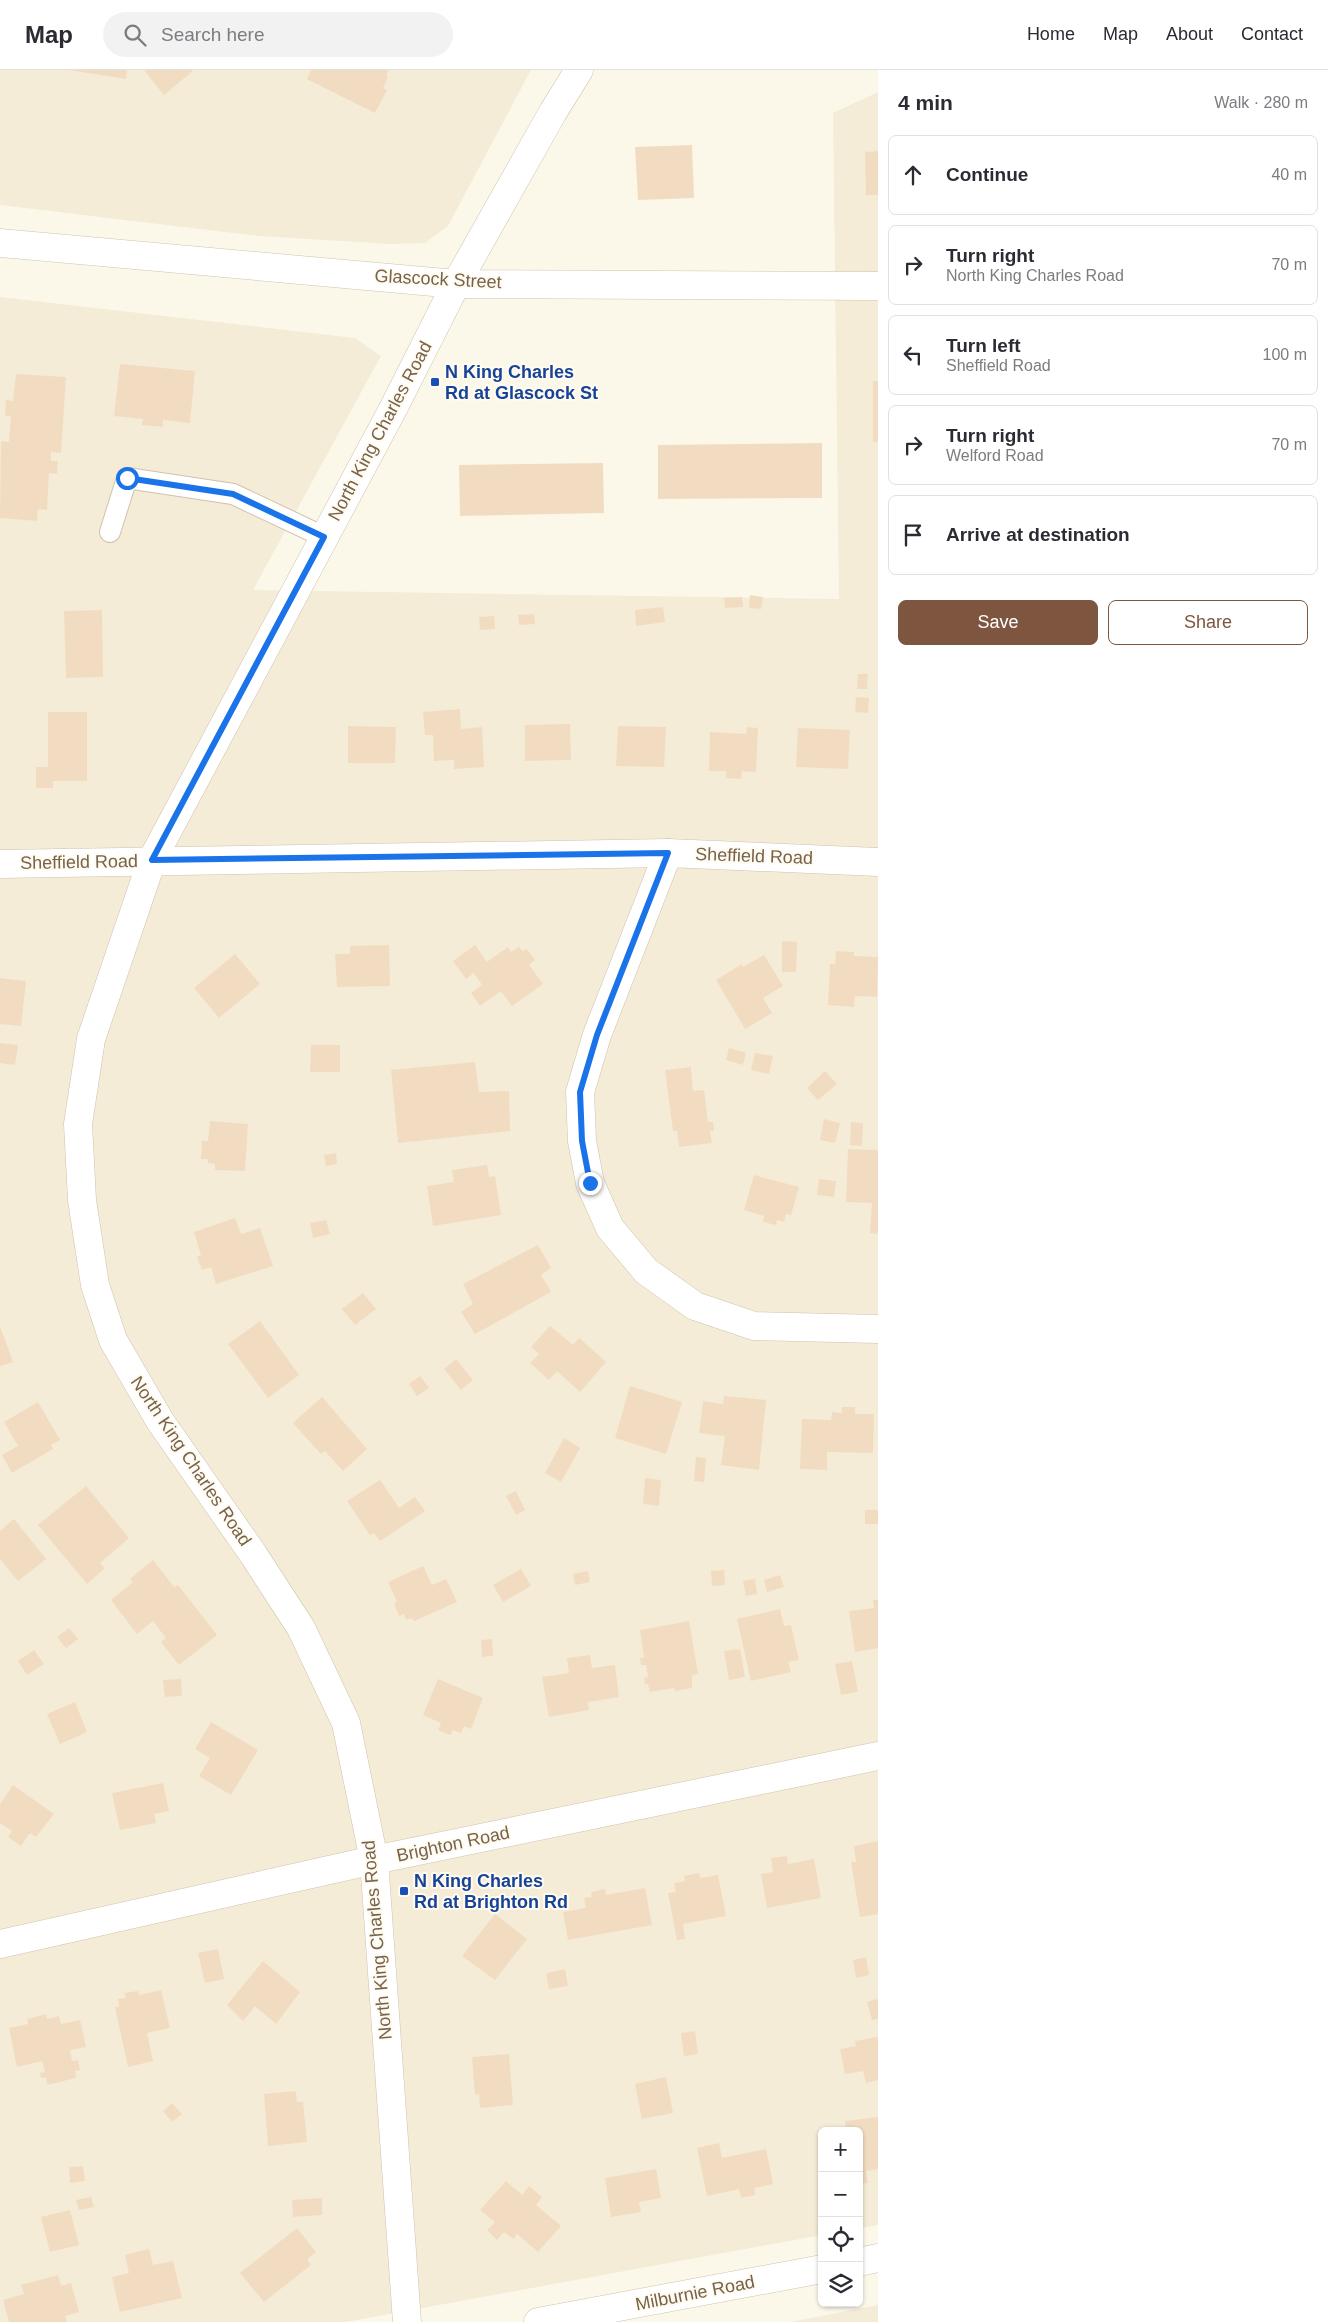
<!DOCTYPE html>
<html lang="en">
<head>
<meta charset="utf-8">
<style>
  :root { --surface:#fff; --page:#f2f2f3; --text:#2b2b33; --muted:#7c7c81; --line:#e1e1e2; --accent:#7e5640 }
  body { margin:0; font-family:Helvetica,sans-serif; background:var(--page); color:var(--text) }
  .controls { position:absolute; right:15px; bottom:15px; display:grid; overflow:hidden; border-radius:8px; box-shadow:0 1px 4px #0004 }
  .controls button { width:45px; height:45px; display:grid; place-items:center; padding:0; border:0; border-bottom:1px solid var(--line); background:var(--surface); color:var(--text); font:25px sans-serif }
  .stop { position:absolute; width:15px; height:15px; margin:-11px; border:4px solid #1a73e8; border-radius:50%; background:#fff }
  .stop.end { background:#1a73e8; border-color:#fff; box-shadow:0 1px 5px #0008 }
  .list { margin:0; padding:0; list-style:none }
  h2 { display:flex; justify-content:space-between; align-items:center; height:65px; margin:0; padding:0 20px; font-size:21px }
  h2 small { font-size:16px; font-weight:400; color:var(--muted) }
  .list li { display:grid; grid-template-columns:32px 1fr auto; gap:15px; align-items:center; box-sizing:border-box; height:80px; margin:0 10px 10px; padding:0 10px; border:1px solid var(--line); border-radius:8px }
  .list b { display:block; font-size:19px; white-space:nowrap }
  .list p { margin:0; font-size:16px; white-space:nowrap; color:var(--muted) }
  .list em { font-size:16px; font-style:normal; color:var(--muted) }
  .actions { display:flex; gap:10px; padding:15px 20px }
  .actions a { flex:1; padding:11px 0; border:1px solid var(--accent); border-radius:8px; text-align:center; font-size:18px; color:var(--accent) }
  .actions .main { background:var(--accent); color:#fff }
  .icon { flex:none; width:28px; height:28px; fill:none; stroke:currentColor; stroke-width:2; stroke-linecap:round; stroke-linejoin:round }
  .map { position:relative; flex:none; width:878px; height:2252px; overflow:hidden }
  header { display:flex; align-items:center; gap:30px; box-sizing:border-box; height:70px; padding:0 25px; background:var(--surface); border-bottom:1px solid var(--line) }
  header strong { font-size:24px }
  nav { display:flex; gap:28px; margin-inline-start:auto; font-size:18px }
  .search { width:350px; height:45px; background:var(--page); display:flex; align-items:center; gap:12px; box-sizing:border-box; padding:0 18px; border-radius:28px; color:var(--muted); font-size:19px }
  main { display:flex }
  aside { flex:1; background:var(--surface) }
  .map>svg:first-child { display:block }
</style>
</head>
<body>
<header>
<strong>Map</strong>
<div class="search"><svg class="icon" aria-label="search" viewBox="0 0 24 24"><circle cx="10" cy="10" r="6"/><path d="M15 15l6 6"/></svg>Search here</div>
<nav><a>Home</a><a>Map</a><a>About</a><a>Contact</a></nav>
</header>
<main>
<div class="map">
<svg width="878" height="2252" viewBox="0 0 878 2252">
  <rect width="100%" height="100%" fill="#fcf8e9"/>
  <g fill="#f4ecd7">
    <path d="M0 0H531L448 156 425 173 391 174 258 166 0 135Z"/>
    <path d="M878 22V2155L859 2158V2061H822V2165L346 2252H0V227L355 268 381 286 253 520 839 529 833 43Z"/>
    <path d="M878 2235V2252H790Z"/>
  </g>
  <g fill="#f2dcc1">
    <path d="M69 0H127L126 9Z"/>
    <path d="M144 0H192L193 1 164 25Z"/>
    <path d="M311 0H389L386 6 388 7 383 18 387 20 375 43 307 9Z"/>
    <path d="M692 75 694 128 638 130 635 77Z"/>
    <path d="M878 81V125H866L865 82Z"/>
    <path d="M120 294 195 301 190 353 163 350V357L142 355 143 349 114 346Z"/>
    <path d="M16 304 66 307 61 383 51 382V391H58L57 404 49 403 47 440 38 439 37 451 0 448 1 371 9 372 11 346H5L6 330 13 331Z"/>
    <rect x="873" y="311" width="5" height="61"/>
    <path d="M822 373V428L658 429V375Z"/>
    <path d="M603 393 604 443 460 446 459 395Z"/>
    <path d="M750 525 763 527 761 539 749 538Z"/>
    <path d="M742 527 743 537 725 538 724 528Z"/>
    <path d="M663 537 665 552 636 556 635 540Z"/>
    <path d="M102 540 103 607 66 608 64 541Z"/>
    <path d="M534 544 535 554 519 555 518 545Z"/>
    <path d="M494 546 495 559 480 560 479 547Z"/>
    <path d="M858 604H868L867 619H857Z"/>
    <path d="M856 627 869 628 868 643 855 642Z"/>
    <path d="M460 639 461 659 482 657 484 697 454 699V690L434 691 433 665H425L423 642Z"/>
    <path d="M48 642H87V711H53V718H36V697H48Z"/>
    <path d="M570 654 571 690 525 691V655Z"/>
    <path d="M348 656 396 657 395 693H348Z"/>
    <path d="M618 656 666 657 664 697 616 696Z"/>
    <path d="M747 657 758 658 756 702 742 701 741 709 726 708V701H709L710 662 746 664Z"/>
    <path d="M798 658 850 660 848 699 796 697Z"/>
    <path d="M782 871 797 872 796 902H782Z"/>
    <path d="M389 875 390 916 337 917 335 884H350V876Z"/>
    <path d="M475 875 487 892 508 877 511 882 519 877 522 881 527 879 535 890 529 895 543 914 512 936 501 921 480 936 471 923 482 915 474 903 466 909 453 891Z"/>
    <path d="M836 881 854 882V886L878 887 877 927 855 926 854 937 828 935 830 894H835Z"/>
    <path d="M235 884 260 914 219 948 194 918Z"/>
    <path d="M764 885 783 916 763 928 772 943 745 959 716 910 742 894 743 897Z"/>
    <path d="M0 908 26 911 21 956 0 954Z"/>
    <path d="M0 973 18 975 15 995 0 993Z"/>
    <path d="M311 975H340V1002H310Z"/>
    <path d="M729 978 746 983 743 995 726 990Z"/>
    <path d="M755 983 773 986 769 1004 751 1000Z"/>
    <path d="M475 992 479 1022 509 1021 510 1061 398 1073 391 1000Z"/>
    <path d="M691 997 693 1021 704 1020 708 1052H713L714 1061H710L712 1073 679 1077 677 1061H673L665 1000Z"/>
    <path d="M825 1001 837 1014 818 1030 807 1018Z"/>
    <path d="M824 1049 840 1053 835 1073 820 1070Z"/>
    <path d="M210 1051 248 1054 245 1101 215 1100V1094L208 1093V1089H201L202 1071H208Z"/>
    <path d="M851 1052 863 1053 862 1076 850 1075Z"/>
    <path d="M848 1079 878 1080V1164L870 1163 872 1133 846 1132Z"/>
    <path d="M336 1083 337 1094 326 1096 324 1085Z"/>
    <path d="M487 1095 489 1107 495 1106 501 1145 433 1156 427 1116 454 1112 452 1100Z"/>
    <path d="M754 1105 799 1117 791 1145 786 1144 784 1152 777 1150 776 1155 763 1152 764 1146 744 1140Z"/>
    <path d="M819 1109 836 1111 834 1127 817 1125Z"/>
    <path d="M235 1148 241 1164 260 1158 273 1196 216 1214 211 1197 202 1200 197 1187 201 1185 194 1162Z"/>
    <path d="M326 1150 330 1164 313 1168 310 1153Z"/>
    <path d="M538 1175 551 1198 541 1205 551 1222 475 1264 461 1242 473 1234 463 1214Z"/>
    <path d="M363 1223 376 1239 355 1255 342 1239Z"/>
    <path d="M260 1251 299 1305 268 1328 228 1274Z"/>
    <path d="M0 1256 13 1292 0 1296Z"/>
    <path d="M550 1256 573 1275 579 1268 606 1292 580 1322 557 1301 549 1310 530 1293 539 1284 531 1277Z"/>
    <path d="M456 1289 473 1310 461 1320 444 1299Z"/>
    <path d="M420 1306 429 1318 417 1326 409 1314Z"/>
    <path d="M630 1316 682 1332 666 1384 615 1368Z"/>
    <path d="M724 1326 766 1330 759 1400 721 1395 725 1366 699 1363 703 1331 723 1334Z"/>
    <path d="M322 1327 367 1379 343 1401 325 1381 321 1384 293 1353Z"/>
    <path d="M38 1332 60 1370 51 1375 53 1379 12 1403 2 1385 18 1376 4 1352Z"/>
    <path d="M842 1337H855V1344H874L873 1383 827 1382V1400L800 1399 802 1349 831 1350 832 1342 842 1343Z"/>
    <path d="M564 1368 580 1378 561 1412 545 1403Z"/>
    <path d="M696 1387 706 1388 704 1412 694 1411Z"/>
    <path d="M645 1408 661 1410 659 1436 643 1434Z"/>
    <path d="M380 1410 399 1438 415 1427 425 1441 380 1471 374 1463 370 1465 347 1431Z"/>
    <path d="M86 1416 129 1468 100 1493 105 1498 87 1514 38 1455Z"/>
    <path d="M516 1421 525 1440 516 1445 506 1426Z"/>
    <rect x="865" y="1440" width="13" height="14"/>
    <path d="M14 1449 46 1489 18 1511 0 1489V1461Z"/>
    <path d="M153 1490 174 1517 178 1515 217 1565 179 1595 161 1572 166 1568 153 1551 137 1564 111 1530 133 1512 130 1509Z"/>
    <path d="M423 1496 432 1515 446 1509 457 1532 414 1551 412 1548 406 1550 404 1544 399 1546 394 1534 397 1532 388 1512Z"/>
    <path d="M521 1499 531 1516 503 1532 493 1515Z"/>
    <path d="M724 1500 725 1515 712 1516 711 1501Z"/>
    <path d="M588 1501 590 1512 575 1515 573 1504Z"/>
    <path d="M780 1505 784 1517 767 1522 764 1510Z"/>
    <path d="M755 1509 757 1524 746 1526 743 1511Z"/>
    <path d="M873 1530H878V1578L855 1582 849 1541 874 1538Z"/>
    <path d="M780 1539 784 1556 791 1555 799 1590 788 1592 791 1602 751 1611 737 1549Z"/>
    <path d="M689 1551 698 1604 692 1605V1618L675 1621 674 1618 650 1622 648 1614H645L644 1608 648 1607 646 1595H641L640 1588 644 1587 640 1560Z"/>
    <path d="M69 1558 78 1569 66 1578 57 1567Z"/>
    <path d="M492 1569 493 1586 482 1587 481 1570Z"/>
    <path d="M740 1579 745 1607 729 1610 724 1581Z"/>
    <path d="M34 1580 44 1594 27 1605 18 1591Z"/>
    <path d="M590 1585 592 1598 615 1595 619 1627 588 1632 589 1640 549 1647 542 1607 569 1603 567 1588Z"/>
    <path d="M852 1591 858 1622 841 1625 835 1594Z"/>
    <path d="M181 1609 182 1626 165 1627 163 1610Z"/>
    <path d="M438 1609 483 1628 471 1659 464 1656 461 1663 453 1660 450 1665 438 1660 441 1653 423 1645Z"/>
    <path d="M75 1632 87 1662 60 1674 47 1644Z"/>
    <path d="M211 1652 258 1680 231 1725 199 1706 210 1688 195 1679Z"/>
    <path d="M163 1713 169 1741 154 1744 156 1753 120 1760 112 1723Z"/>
    <path d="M13 1715 54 1744 36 1767 30 1763 21 1776 8 1767 12 1761 0 1753V1734Z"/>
    <path d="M878 1771V1844L860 1847 851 1792H856L854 1776Z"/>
    <path d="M787 1786 788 1794 814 1789 821 1828 767 1838 761 1804 773 1802 771 1788Z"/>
    <path d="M699 1803 700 1808 718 1805 726 1846 683 1854 685 1869 677 1870 668 1823 676 1822 674 1813 685 1811 684 1806Z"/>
    <path d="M645 1818 652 1855 568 1870 563 1842 586 1838 584 1828 592 1827 591 1822 605 1819 606 1825Z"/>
    <path d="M495 1844 527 1869 495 1910 462 1886Z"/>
    <path d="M218 1879 224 1909 205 1913 198 1883Z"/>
    <path d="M866 1887 869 1905 856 1908 853 1890Z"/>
    <path d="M263 1891 300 1922 276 1954 255 1936 243 1951 227 1935Z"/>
    <path d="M565 1899 568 1916 549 1919 546 1903Z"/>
    <path d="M161 1920 170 1958 147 1963 153 1991 128 1997 115 1937H119L118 1929 126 1928 124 1923 138 1921 139 1925Z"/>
    <path d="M878 1929V1949L872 1950 867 1932Z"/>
    <path d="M46 1944 47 1949 59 1946 61 1954 80 1950 86 1977 70 1980 72 1991 78 1990 80 2000 75 2001 76 2008 47 2015 46 2007 41 2008 40 2003 45 2002 42 1991 17 1997 9 1958 28 1954 27 1949Z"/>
    <path d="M695 1961 698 1984 684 1986 681 1963Z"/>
    <path d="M878 1967V2010L866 2013 863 2001 845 2004 840 1979 856 1976 855 1971Z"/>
    <path d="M509 1984 513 2035 480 2038 479 2024 475 2025 472 1987Z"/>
    <path d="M666 2007 673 2043 642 2049 635 2014Z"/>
    <path d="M296 2021 297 2032H303L307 2072 268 2076 264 2024Z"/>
    <path d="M172 2033 182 2044 172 2052 163 2041Z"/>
    <path d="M878 2047V2099L866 2101 868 2113 859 2114V2061H846L845 2051Z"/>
    <path d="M719 2073 722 2088 766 2079 773 2114 754 2118 755 2125 741 2128 739 2119 707 2126 697 2078Z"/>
    <path d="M83 2096 85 2111 70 2113 69 2097Z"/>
    <path d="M656 2099 661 2128 639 2132 641 2142 611 2147 605 2108Z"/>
    <path d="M506 2111 522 2125 529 2116 542 2127 536 2135 561 2156 538 2182 517 2164 513 2169 504 2162 497 2170 487 2160 495 2152 480 2140Z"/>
    <path d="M91 2127 94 2137 79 2140 76 2130Z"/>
    <path d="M322 2128V2145L293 2147 292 2130Z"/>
    <path d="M70 2140 79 2175 50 2182 41 2147Z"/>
    <path d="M297 2158 316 2182 307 2189 311 2195 264 2232 240 2203Z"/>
    <path d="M149 2179 153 2195 173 2191 182 2228 120 2242 112 2207 129 2203 125 2185Z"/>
    <path d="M58 2205 61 2216 71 2213 79 2242 65 2246 67 2252H9L3 2230 24 2224 21 2215Z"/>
  </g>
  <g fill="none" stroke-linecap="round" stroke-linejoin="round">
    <defs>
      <path id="lane" d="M110 462 127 408 233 424 324 467"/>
      <g id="street">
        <path d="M668 783 597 965 580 1022 582 1071 590 1113 610 1158 646 1201 695 1236 754 1256 878 1259"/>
        <path d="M0 794 668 783 878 792"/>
        <path d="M0 1874 374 1790 878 1686"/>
        <path d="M407 2252 374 1790 346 1653 301 1558 253 1484 160 1351 113 1270 95 1215 82 1130 78 1054 91 969 152 790 394 337 456 214 553 42 579 0"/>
      </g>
      <g id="secondary">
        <path d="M0 173 456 214 878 216"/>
        <path d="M859 2192 878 2188"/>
        <path d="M538 2252 822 2199"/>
      </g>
    </defs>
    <use href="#lane" stroke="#cfc2ae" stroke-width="22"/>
    <use href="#street" stroke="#cfc2ae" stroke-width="29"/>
    <use href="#secondary" stroke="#d1c3ac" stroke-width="29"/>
    <use href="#lane" stroke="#fff" stroke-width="20"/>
    <use href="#street" stroke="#fff" stroke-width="28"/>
    <use href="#secondary" stroke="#fff" stroke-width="28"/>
  </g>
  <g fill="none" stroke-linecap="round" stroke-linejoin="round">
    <path stroke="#1a73e8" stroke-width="6" d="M127 408 233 424 324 467 152 790 668 783 597 965 580 1022 582 1071 590 1113"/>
  </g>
  <g fill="#1a4fb4" stroke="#fffbf0" stroke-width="2">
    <rect x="430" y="307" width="10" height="10" rx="2.5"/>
    <rect x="399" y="1816" width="10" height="10" rx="2.5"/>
  </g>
  <g text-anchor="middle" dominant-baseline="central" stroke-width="4" stroke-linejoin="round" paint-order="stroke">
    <g font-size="18" fill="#77634c" stroke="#fffbf0">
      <text transform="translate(438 209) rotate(3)">Glascock Street</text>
      <text transform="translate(380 361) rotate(-62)">North King Charles Road</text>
      <text transform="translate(754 786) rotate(2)">Sheffield Road</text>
      <text transform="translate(79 792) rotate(-1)">Sheffield Road</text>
      <text transform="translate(191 1391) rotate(56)">North King Charles Road</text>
      <text transform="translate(453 1774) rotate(-12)">Brighton Road</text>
      <text transform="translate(377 1870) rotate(-95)">North King Charles Road</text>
      <text transform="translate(695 2223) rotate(-11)">Milburnie Road</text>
    </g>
    <g font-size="18" font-weight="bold" fill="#164399" stroke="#fffbf0" text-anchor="start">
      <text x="445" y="302">N King Charles<tspan x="445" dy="21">Rd at Glascock St</tspan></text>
      <text x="414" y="1811">N King Charles<tspan x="414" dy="21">Rd at Brighton Rd</tspan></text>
    </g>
  </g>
</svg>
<div class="controls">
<button>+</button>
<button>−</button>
<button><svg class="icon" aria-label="locate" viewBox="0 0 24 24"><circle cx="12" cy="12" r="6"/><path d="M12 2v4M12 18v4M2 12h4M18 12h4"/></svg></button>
<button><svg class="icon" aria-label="layers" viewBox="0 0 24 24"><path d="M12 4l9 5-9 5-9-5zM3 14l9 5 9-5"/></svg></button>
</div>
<div class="stop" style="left:127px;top:408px"></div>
<div class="stop end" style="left:590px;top:1113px"></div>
</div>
<aside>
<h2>4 min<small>Walk · 280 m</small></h2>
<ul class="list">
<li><svg class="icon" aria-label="ahead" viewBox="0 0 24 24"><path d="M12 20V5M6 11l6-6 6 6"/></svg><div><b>Continue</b></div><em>40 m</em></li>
<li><svg class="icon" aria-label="right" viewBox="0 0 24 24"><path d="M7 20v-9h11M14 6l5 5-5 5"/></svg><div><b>Turn right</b><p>North King Charles Road</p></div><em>70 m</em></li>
<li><svg class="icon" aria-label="left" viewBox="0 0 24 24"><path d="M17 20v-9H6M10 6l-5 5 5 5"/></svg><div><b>Turn left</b><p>Sheffield Road</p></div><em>100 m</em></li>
<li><svg class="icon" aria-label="right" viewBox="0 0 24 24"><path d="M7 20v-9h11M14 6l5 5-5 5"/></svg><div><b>Turn right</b><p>Welford Road</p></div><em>70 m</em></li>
<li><svg class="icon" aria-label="arrive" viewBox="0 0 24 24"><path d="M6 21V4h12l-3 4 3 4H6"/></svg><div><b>Arrive at destination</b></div></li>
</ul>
<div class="actions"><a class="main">Save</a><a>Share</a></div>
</aside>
</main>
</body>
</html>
